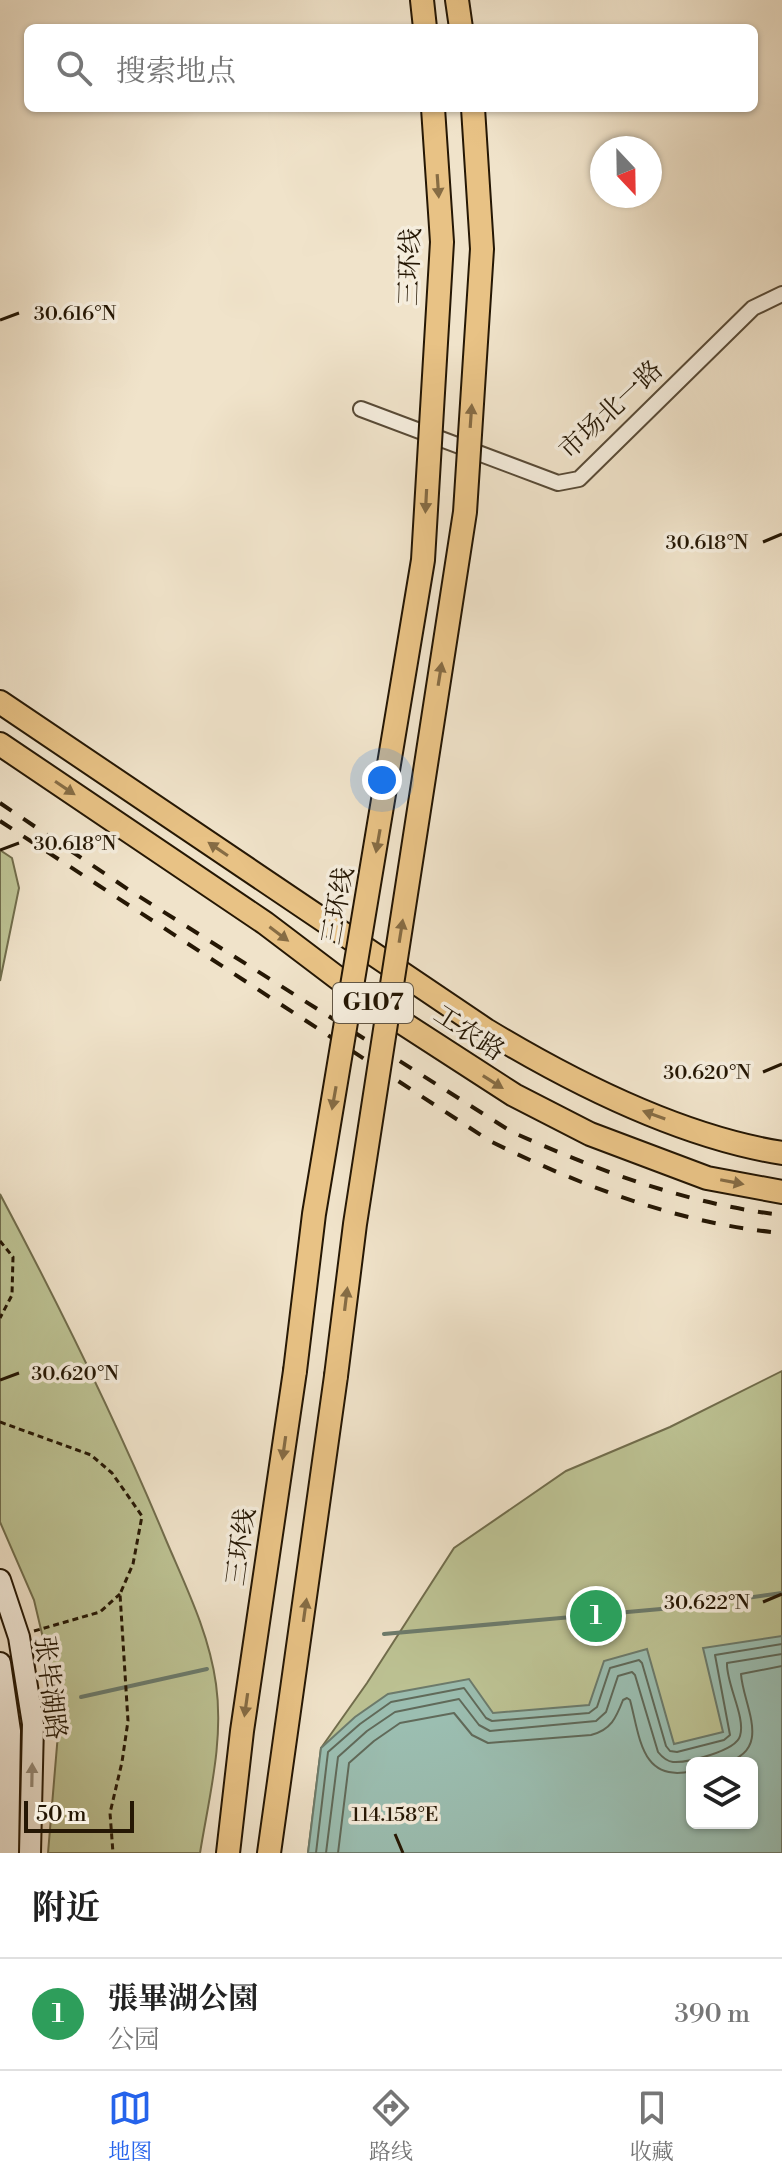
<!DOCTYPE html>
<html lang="zh">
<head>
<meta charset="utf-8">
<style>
  :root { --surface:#fff; --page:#f2f2f2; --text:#222; --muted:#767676; --line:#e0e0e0; --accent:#2563eb }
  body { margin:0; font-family:"Libre Bodoni","Noto Serif SC",serif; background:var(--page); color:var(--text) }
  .controls { position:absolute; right:24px; bottom:24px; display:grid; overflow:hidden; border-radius:12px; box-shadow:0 2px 6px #0004 }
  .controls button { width:72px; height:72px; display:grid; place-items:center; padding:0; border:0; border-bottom:2px solid var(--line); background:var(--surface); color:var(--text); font:40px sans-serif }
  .compass { position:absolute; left:590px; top:136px; width:72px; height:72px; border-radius:50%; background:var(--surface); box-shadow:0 2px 6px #0004; rotate:158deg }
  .scale { position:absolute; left:24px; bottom:20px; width:110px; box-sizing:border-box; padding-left:8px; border:4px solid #251704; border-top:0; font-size:22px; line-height:28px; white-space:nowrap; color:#251704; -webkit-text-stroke:6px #f5eddd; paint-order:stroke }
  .you { position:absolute; left:382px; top:780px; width:28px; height:28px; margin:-20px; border:6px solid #fff; border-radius:50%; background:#1a73e8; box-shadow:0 0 0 12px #1a73e833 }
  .badge { display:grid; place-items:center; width:52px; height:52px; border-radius:50%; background:var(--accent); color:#fff; font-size:26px; font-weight:700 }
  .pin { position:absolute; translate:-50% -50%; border:4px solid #fff; box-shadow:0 2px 8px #0006 }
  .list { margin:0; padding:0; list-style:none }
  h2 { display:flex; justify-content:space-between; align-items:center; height:104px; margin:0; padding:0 32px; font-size:34px }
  h2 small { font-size:26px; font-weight:400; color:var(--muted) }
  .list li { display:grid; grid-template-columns:52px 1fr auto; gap:24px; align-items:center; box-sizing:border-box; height:112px; padding:0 32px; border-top:2px solid var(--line) }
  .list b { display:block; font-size:30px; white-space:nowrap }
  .list p { margin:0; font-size:26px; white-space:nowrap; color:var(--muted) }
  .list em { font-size:26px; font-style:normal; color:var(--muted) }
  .icon { flex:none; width:44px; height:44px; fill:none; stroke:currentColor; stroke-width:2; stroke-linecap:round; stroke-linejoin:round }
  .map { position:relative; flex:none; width:782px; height:1853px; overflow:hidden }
  .search { position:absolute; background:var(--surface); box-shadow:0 2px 6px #0004; left:24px; right:24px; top:24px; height:88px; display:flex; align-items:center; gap:20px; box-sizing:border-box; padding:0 28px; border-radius:12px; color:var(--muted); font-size:30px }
  .sheet { height:216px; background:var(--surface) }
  nav { display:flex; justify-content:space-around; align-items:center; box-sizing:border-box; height:112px; border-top:2px solid var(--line); background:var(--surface); font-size:22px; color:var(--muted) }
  nav a { display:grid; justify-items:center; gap:4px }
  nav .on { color:var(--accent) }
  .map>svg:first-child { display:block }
</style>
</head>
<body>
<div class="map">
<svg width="782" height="1853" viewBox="0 0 782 1853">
  <rect width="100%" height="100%" fill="#f0e3ca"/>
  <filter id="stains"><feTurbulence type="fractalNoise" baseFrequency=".0025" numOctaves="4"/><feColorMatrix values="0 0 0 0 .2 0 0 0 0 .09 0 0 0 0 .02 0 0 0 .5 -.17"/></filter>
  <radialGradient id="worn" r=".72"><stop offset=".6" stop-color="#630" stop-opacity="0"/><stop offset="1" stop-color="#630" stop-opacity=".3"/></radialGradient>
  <g fill="#bdc394" stroke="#716d4c" stroke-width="2" fill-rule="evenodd">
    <path d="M0 850 12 858 19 888 0 981Z"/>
    <path d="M0 1194C60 1307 117 1422 166 1540 186 1587 209 1633 216 1684 224 1741 209 1797 200 1853H48L60 1710 34 1600 0 1522Z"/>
    <path d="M782 1371V1853H308L321 1748 367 1683 454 1548 566 1471 670 1427ZM692 1763H752V1823H692Z"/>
  </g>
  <path fill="#9bbeb1" stroke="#6c7b6c" stroke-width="2" fill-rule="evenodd" d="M782 1636V1853H308L321 1748 355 1717 388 1694 469 1679 493 1713 589 1705 604 1661 647 1649 674 1744 723 1732 703 1648ZM692 1763H752V1823H692Z"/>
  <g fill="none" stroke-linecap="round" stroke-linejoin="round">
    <g stroke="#606a5a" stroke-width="2">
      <path d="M724 1763C774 1750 743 1706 741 1674L782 1666"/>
      <path d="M316 1853 328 1752 360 1724 391 1702 464 1688 486 1718 492 1721 589 1713 597 1707 610 1668 639 1660 642 1663 666 1746 670 1751 677 1752 724 1740 730 1735 715 1655 782 1644"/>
      <path d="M326 1853 338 1757 367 1731 395 1712 459 1699 479 1725 490 1731 596 1721 606 1712 618 1676 632 1672 635 1675 658 1752C662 1757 666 1761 673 1762 687 1763 736 1751 740 1736 746 1717 726 1684 727 1663L782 1654"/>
      <path d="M338 1853 349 1763 374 1741 400 1723 454 1713 472 1735 488 1743 591 1735C611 1730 616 1718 623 1700L627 1698 630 1700C640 1737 641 1783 692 1771"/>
    </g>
    <g stroke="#6c7b6c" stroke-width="4">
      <path d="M384 1634 683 1607 782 1593"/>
      <path d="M81 1697 207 1669"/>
    </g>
    <defs>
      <path id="minor" d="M361 409 558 483 579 479 753 308 782 294"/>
      <g id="secondary">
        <path d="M0 1580 19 1637 33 1724 30 1853"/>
        <path d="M0 1663 10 1731 8 1853"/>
      </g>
      <g id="trunk">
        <path d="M422 0 425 28"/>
        <path d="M457 0 461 28"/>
        <path d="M0 702 486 1030C572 1082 681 1137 782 1153"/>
        <path d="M0 744 265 923 364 998 514 1095 590 1134 707 1178 782 1192"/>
        <path d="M228 1853 242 1731 295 1371"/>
        <path d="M269 1853 336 1376"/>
      </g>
    </defs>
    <use href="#minor" stroke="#584a36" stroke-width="18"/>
    <use href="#secondary" stroke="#251704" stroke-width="24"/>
    <use href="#trunk" stroke="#251704" stroke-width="26"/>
    <g stroke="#251704" stroke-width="3" stroke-dasharray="6 4" stroke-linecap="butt">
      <path d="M0 1241 13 1257 12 1295 0 1318"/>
      <path d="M0 1422 91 1455 112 1473 142 1516 133 1564 120 1594 128 1721 122 1762 110 1813 113 1853"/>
      <path d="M34 1631 100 1612 120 1594"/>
    </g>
    <use href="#minor" stroke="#f5eddd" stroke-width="14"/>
    <use href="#secondary" stroke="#f5eddd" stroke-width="20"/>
    <use href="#trunk" stroke="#e8c285" stroke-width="22"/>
    <g stroke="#251704" stroke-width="4" stroke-dasharray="14 14" stroke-linecap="butt">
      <path d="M0 803 129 890 512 1132C599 1171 687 1204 782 1215"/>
      <path d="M0 821 490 1141C581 1186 680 1224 782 1233"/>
    </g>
    <defs>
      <g id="trunk-bridge">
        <path d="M295 1371 314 1214 423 560 442 242 433 108"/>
        <path d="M336 1376 355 1224 465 512 482 249 473 108"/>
      </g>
    </defs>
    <use href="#trunk-bridge" stroke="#251704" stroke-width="26" stroke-linecap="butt"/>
    <use href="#trunk-bridge" stroke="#e8c285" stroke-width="22"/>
  </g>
  <defs><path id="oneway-solid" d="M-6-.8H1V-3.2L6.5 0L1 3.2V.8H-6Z" transform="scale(2)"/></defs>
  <g fill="#866c44">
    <use href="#oneway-solid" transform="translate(438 186) rotate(86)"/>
    <use href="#oneway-solid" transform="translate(471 416) rotate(-86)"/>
    <use href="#oneway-solid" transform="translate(426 501) rotate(93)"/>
    <use href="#oneway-solid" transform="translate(440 674) rotate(-81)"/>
    <use href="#oneway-solid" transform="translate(65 788) rotate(34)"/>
    <use href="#oneway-solid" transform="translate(378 841) rotate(100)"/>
    <use href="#oneway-solid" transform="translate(218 849) rotate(-146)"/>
    <use href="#oneway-solid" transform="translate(401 931) rotate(-81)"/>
    <use href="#oneway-solid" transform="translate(279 934) rotate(37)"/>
    <use href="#oneway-solid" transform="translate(493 1082) rotate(32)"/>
    <use href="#oneway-solid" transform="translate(334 1098) rotate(100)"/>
    <use href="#oneway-solid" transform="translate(654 1115) rotate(-160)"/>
    <use href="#oneway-solid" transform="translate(732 1182) rotate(11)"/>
    <use href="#oneway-solid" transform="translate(346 1299) rotate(-83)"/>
    <use href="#oneway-solid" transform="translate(284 1448) rotate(98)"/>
    <use href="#oneway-solid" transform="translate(305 1610) rotate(-82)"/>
    <use href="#oneway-solid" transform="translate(246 1705) rotate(98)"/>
  </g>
  <use fill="#978d7b" href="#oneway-solid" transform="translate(32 1775) rotate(-89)"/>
  <path fill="none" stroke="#251704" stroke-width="3" d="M0 320 19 313M763 542 782 534M0 850 19 843M763 1072 782 1064M0 1380 19 1373M763 1602 782 1594M395 1834 403 1853"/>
  <g text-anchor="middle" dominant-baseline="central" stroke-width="7" stroke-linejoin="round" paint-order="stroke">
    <rect fill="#f5eddd" stroke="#635745" stroke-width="2" x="333" y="983" width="80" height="40" rx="6"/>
    <g font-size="24" font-weight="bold" fill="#251704">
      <text x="373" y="1003">G107</text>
    </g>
    <g font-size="26" fill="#251704" stroke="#f5eddd">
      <text transform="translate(410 267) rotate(-88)">三环线</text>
      <text transform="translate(611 410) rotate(-43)">市场北一路</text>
      <text transform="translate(338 906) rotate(-80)">三环线</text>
      <text transform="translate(469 1033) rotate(33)">工农路</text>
      <text transform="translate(241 1547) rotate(-82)">三环线</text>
      <text transform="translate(50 1688) rotate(83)">张毕湖路</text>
    </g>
  </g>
  <g font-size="20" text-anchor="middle" fill="#251704" stroke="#f5eddd" stroke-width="7" stroke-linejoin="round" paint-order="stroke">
    <text x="75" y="320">30.616°N</text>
    <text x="707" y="549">30.618°N</text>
    <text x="75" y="850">30.618°N</text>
    <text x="707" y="1079">30.620°N</text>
    <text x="75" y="1380">30.620°N</text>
    <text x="707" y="1609">30.622°N</text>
    <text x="395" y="1821">114.158°E</text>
  </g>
  <rect width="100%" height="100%" filter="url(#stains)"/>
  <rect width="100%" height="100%" fill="url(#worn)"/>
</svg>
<div class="controls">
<button><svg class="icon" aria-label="layers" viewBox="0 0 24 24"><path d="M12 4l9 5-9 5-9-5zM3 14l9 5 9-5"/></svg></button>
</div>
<svg class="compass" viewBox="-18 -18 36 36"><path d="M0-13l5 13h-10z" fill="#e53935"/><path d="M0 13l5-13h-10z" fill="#767676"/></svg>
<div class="scale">50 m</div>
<div class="you"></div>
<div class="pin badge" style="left:596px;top:1616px;background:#2e9e5b">1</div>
<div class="search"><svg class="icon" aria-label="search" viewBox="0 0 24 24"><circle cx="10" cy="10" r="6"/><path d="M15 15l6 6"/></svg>搜索地点</div>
</div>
<section class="sheet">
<h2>附近<small></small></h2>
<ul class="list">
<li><span class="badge" style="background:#2e9e5b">1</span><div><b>張畢湖公園</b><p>公园</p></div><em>390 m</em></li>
</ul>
</section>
<nav>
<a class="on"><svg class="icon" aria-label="map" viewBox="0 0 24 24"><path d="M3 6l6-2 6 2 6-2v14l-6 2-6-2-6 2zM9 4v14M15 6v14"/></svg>地图</a>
<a><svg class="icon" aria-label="directions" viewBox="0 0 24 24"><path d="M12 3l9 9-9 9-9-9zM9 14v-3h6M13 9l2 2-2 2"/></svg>路线</a>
<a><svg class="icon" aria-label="saved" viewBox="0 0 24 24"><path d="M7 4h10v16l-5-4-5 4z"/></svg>收藏</a>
</nav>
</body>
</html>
